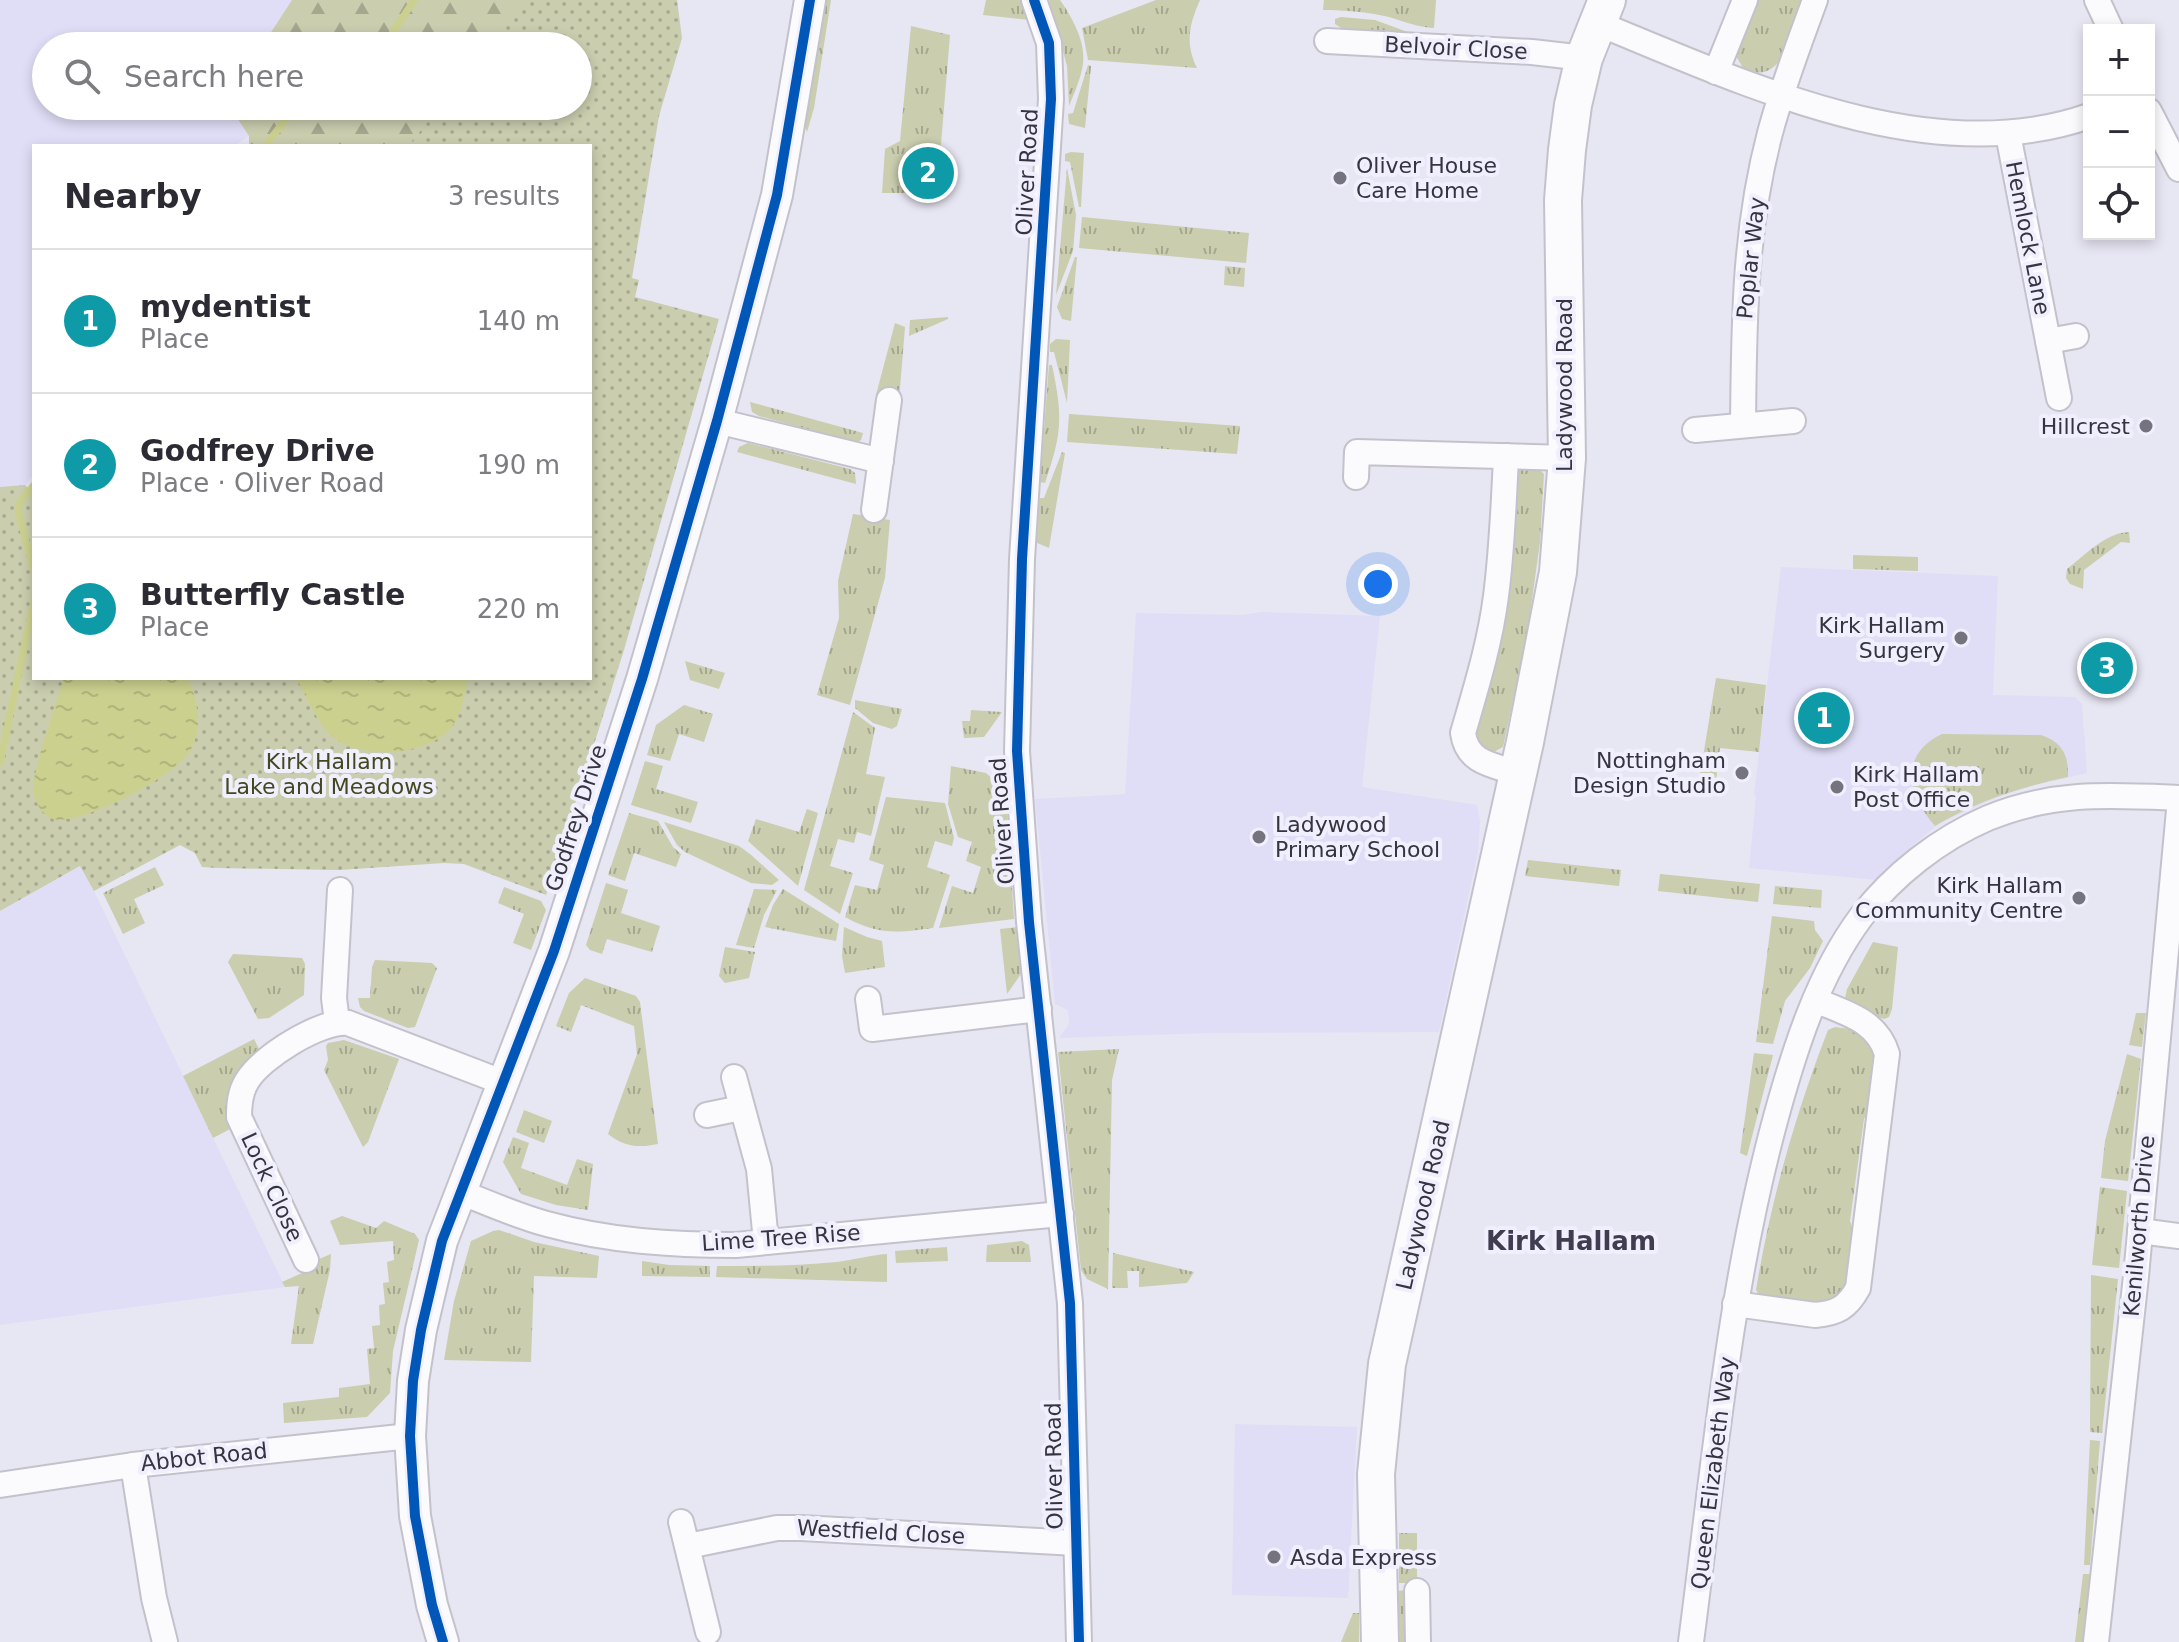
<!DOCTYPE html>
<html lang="en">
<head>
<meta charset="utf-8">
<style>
  :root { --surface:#fff; --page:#f2f2f3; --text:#2b2b33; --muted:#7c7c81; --line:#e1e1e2; --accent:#ea580c }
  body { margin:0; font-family:"DejaVu Sans",sans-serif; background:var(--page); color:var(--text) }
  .controls { position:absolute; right:24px; top:24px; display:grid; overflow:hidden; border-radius:0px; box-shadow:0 4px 12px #0003 }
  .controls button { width:72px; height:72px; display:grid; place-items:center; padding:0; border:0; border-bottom:2px solid var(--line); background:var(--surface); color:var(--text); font:40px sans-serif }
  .you { position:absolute; left:1378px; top:584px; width:28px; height:28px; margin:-20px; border:6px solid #fff; border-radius:50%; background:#1a73e8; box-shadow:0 0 0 12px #1a73e833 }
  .badge { display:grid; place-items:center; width:52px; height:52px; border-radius:50%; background:var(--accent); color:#fff; font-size:26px; font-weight:700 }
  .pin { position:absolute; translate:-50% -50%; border:4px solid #fff; box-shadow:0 2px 8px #0006 }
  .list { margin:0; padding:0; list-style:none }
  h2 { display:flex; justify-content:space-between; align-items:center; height:104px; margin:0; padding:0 32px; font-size:34px }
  h2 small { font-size:26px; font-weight:400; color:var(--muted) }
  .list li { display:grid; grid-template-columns:52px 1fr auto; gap:24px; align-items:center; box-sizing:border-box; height:144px; padding:0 32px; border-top:2px solid var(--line) }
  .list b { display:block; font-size:30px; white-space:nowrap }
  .list p { margin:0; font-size:26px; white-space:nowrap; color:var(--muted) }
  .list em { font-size:26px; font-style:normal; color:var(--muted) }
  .icon { flex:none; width:44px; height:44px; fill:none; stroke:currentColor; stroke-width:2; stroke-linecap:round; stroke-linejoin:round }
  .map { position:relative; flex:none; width:2179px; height:1642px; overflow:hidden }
  .search { position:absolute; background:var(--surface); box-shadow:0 4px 12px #0003; left:32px; top:32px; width:560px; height:88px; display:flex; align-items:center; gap:20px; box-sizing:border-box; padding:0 28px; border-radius:44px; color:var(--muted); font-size:30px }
  .panel { position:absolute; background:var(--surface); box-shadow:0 4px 12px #0003; left:32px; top:144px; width:560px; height:536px; border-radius:0px }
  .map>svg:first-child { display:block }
</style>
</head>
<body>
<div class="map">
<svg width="2179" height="1642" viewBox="0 0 2179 1642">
  <defs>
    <pattern id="grass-tufts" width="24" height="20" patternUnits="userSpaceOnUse" patternTransform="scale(2)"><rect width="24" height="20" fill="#cacdae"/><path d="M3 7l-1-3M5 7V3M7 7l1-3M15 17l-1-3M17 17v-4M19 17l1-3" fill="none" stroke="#a5a78f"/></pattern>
    <pattern id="forest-firs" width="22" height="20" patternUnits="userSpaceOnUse" patternTransform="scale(2)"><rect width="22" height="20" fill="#cacdae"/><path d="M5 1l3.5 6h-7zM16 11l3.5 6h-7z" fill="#a5a78f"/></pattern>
    <pattern id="park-dots" width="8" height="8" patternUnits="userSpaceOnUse" patternTransform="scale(2)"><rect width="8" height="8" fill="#cacdae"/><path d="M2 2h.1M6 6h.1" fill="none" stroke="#a5a78f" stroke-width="1.8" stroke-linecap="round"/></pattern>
    <pattern id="water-ripples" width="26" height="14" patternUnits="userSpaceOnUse" patternTransform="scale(2)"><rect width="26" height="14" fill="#ccd08f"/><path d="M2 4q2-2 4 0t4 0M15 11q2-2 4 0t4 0" fill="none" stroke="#b0b37c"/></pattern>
  </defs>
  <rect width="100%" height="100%" fill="#e7e6f3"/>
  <g fill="#e0def6">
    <path d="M0 0H292L262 46H46V106H229L249 136 234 146H34V473L25 485 0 487Z"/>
    <path d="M1781 567 1998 576 1993 695 2075 697 2082 704 2087 773 2013 790 1940 823 1908 849 1877 880 1749 868 1756 797 1754 794Z"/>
    <path d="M1261 612 1380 616 1362 787 1477 805 1480 821 1478 852 1439 1032 1209 1033 1059 1038 1069 1024 1068 1010 1055 1004 1035 799 1125 794 1136 613 1242 615Z"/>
    <path d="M81 866 94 891 285 1287 0 1325V911Z"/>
    <path d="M1235 1424 1357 1427 1348 1598 1232 1595Z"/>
  </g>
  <g fill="url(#grass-tufts)">
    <path d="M825 0H831L814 108 807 132 803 122Z"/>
    <path d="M986 0H1020L1030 20 983 15Z"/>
    <path d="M1049 0H1060C1072 17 1086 42 1083 64 1081 78 1074 94 1069 106L1067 66Z"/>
    <path d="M1156 0H1200C1189 25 1185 43 1197 68L1088 60 1082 28Z"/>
    <path d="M1324 0H1436L1434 28C1418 27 1405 22 1389 17 1367 12 1346 10 1323 10Z"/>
    <path d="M1751 0H1805C1794 27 1783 90 1743 68L1732 49Z"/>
    <path d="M1341 17 1375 20 1413 34 1346 31 1335 24V19Z"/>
    <path d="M911 26 950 35 937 193H882L885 149 900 141Z"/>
    <path d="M1088 65 1091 66 1085 128 1069 124 1068 114 1073 113Z"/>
    <path d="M1071 152 1084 153 1081 207H1079L1070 162 1065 161V154Z"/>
    <path d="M1067 168 1076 215 1073 251 1056 295Z"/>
    <path d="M1082 217 1249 233 1246 263 1079 248Z"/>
    <path d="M1075 257H1077L1071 321 1062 319 1057 307Z"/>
    <path d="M1225 266 1245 268 1244 287 1224 285Z"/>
    <path d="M948 317V319L909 336 910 320Z"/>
    <path d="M895 323 905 327 899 400 876 395Z"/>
    <path d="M1056 339 1070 340 1067 403 1054 352H1050V344Z"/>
    <path d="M1049 365H1052C1063 418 1062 432 1045 483L1040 482Z"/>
    <path d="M750 402 863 433 861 440 856 443 759 416 752 412Z"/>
    <path d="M1069 414 1240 426 1237 454 1067 442Z"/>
    <path d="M748 443 850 469 855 473 856 484 737 452 739 447Z"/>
    <path d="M1062 452 1065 453 1049 548 1035 542 1039 498H1044Z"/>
    <path d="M1527 468 1539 469 1544 474 1540 542 1527 636 1503 747 1490 754 1483 752 1474 738 1513 479 1518 471Z"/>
    <path d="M853 514 890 520 885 578 850 705 817 695 839 618 838 581Z"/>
    <path d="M2129 532 2130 543 2121 542 2084 570 2083 589 2070 584 2066 578 2067 569C2085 555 2105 533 2129 532Z"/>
    <path d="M1853 555 1918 557V571L1853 569Z"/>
    <path d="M685 661 725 673 719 689 690 680Z"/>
    <path d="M1716 678 1766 685 1759 752 1720 748 1715 789 1698 787Z"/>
    <path d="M855 700 902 709 897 726 892 729 873 723 855 708Z"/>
    <path d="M684 705 713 714 704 742 679 734 670 761 647 755 656 725Z"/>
    <path d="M971 710 1002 712 984 737 964 738 962 721H970Z"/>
    <path d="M853 712 875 728 866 774 885 777 871 836 857 832 854 843 838 839 830 866 853 873 840 914 804 890Z"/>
    <path d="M1942 734 2041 735C2062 742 2069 755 2068 777 2021 787 1977 801 1935 826 1908 795 1898 755 1942 734Z"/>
    <path d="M645 761 663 766 656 789 698 802 691 823 631 805Z"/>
    <path d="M951 766 986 773 1006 791 1014 919 939 928 952 886 973 893 981 867 966 861 972 842 958 837 948 804Z"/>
    <path d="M886 797 945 803 954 838 952 846 935 841 927 867 950 875 933 928C897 933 877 935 845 917L855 885 877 890 884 865 869 860Z"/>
    <path d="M807 809 818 813 798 886 748 841 756 819 799 832Z"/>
    <path d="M629 813 658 821 673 847 681 854 676 867 634 853 625 881 608 875Z"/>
    <path d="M664 822 739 846 750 854 779 880 772 885 751 883 685 852 677 845Z"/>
    <path d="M1528 860 1621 870 1619 886 1525 876Z"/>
    <path d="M155 867 164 885 134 899 145 923 123 934 103 893Z"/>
    <path d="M1660 874 1760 884 1758 902 1658 891Z"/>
    <path d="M606 883 628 890 621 913 660 926 652 952 607 939 602 954 590 950 586 945Z"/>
    <path d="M1775 886 1822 890 1821 908 1773 904Z"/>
    <path d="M504 887 541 901 546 910 531 950 513 943 524 914 498 903Z"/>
    <path d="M754 889 777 890 764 915 754 948 736 945Z"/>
    <path d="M783 889 839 924 836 941 765 927 773 905Z"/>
    <path d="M1772 916 1814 921 1815 930 1823 941 1810 968 1785 1001 1773 1044 1756 1042Z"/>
    <path d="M844 927 867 937 882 941 885 967 845 973 842 956Z"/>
    <path d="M1018 927 1023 971 1007 994 1000 929Z"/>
    <path d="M1873 942 1898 947 1892 1009 1889 1017 1884 1019 1859 1011 1845 998 1847 989Z"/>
    <path d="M725 947 755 952 749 978 725 983 719 976Z"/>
    <path d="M233 954 302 958 305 964 304 995 269 1018 258 1019 228 962Z"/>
    <path d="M375 960 432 963 437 968 415 1027 408 1028 364 1011 360 1007 358 998H370L372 967Z"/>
    <path d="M585 978 636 996 640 1002 658 1144C639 1148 624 1147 608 1134L637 1054 634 1026 581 1005 571 1032 556 1026 569 993Z"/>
    <path d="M2136 1013H2146L2142 1047 2129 1045Z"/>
    <path d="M1835 1027 1857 1030 1875 1047 1873 1104 1864 1119 1850 1221 1856 1238 1847 1291 1832 1305 1762 1299 1756 1290C1771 1200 1795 1115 1828 1030Z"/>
    <path d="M254 1039 260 1051 234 1127 213 1138 183 1076Z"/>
    <path d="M344 1040 399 1059 368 1142 363 1147 324 1070 328 1060 326 1046 328 1043Z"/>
    <path d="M1119 1049 1112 1080 1108 1289 1087 1279 1081 1270 1058 1052Z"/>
    <path d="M1754 1053 1773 1055 1747 1156 1740 1153Z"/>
    <path d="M2127 1054 2141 1059 2128 1181 2101 1178 2105 1141Z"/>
    <path d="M524 1110 552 1121 544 1143 516 1132Z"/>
    <path d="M513 1137 529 1143 521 1168 567 1185 577 1159 593 1164 588 1210 556 1205 521 1194 503 1162Z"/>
    <path d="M2100 1187 2127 1191 2119 1268 2092 1265Z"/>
    <path d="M342 1216 376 1228 384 1221 415 1234 419 1240 393 1351 390 1393 367 1417 284 1423 283 1403 339 1397V1388L370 1384 367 1349 374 1348 372 1326 380 1325 379 1305 385 1304 383 1283 389 1282 387 1262 394 1260 393 1241 340 1245 330 1221Z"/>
    <path d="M499 1230 534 1242 599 1256 597 1278 534 1276 531 1362 444 1360 454 1301 471 1241 493 1231Z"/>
    <path d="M1022 1241 1029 1245 1031 1262H986L987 1245Z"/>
    <path d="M947 1247 948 1261 896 1263 895 1251Z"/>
    <path d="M1113 1253 1194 1272 1187 1283 1139 1287V1271H1127L1128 1288H1112Z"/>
    <path d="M331 1254 330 1270 313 1344H291L299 1286 285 1287 282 1282 302 1273 300 1267Z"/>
    <path d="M887 1254V1282L716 1277 717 1266C757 1266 797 1266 837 1262 854 1260 870 1255 887 1254Z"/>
    <path d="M642 1261 669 1265 710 1266V1277L642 1276Z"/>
    <path d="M2091 1275 2118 1279 2102 1433 2090 1432Z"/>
    <path d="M2090 1440 2100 1441 2090 1565H2084Z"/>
    <rect x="1399" y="1533" width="18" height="50"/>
    <path d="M2083 1574H2090L2083 1642H2075Z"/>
    <path d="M1407 1590 1408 1642H1400L1397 1591Z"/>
    <path d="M1353 1613H1359V1642H1341Z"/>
  </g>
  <g fill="url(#forest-firs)">
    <path d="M292 0H553L518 46H262Z"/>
    <path d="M229 106H486L424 146H249V136Z"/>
  </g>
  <path fill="url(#park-dots)" d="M526 0H677L682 38 659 116 632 278 639 280 635 297 719 319 624 650 546 895 464 864 444 863 339 870 218 868 202 867 195 853 180 845 94 891 80 866 0 911V487L25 485 34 494V678H590V146H408L441 106H578V46H489Z"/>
  <g fill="url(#water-ripples)">
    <path d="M64 678H188C198 701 204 732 188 754 172 777 81 826 53 819 41 815 35 801 33 790 31 776 58 697 64 678Z"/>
    <path d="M296 678H468C464 696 462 716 449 730 426 755 365 759 337 740 318 727 307 697 296 678Z"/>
  </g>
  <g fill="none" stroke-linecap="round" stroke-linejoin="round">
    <g stroke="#ccd08f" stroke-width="7">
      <path d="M384 46 414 0"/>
      <path d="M265 146 289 115 306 106"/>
      <path d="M34 485 20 502 18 511 34 571"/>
      <path d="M0 763 34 600"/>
    </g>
    <defs>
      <g id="minor">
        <path d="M1034 0 1049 43 1051 99 1022 559 1017 751 1029 922 1070 1303 1079 1642"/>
        <path d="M2097 0 2111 30"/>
        <path d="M1597 23C1744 83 1930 172 2089 116"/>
        <path d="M1327 41 1532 52 1584 58"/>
        <path d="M1716 72 1745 0"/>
        <path d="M2149 111 2179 169"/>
        <path d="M2008 134 2059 398"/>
        <path d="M2048 341 2076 336"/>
        <path d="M717 421 881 461"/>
        <path d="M1743 425C1744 325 1744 231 1770 133 1782 88 1799 44 1815 0"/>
        <path d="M1695 430 1793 421"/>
        <path d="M1506 456C1504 503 1502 550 1496 596 1490 643 1476 688 1463 733 1467 763 1493 765 1518 773"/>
        <path d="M1356 477 1357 452 1567 458"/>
        <path d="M874 510 889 400"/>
        <path d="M868 999 872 1029 1039 1009"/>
        <path d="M337 1022 334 998 340 890"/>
        <path d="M734 1077 759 1169 766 1242"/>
        <path d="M707 1115 741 1108"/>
        <path d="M460 1192C488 1203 517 1216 547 1224 609 1241 672 1245 736 1245L1061 1214"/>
        <path d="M2140 1231 2179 1236"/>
        <path d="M306 1260 239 1117C239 1104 240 1092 247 1081 261 1057 321 1020 348 1023L502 1082"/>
        <path d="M1735 1304 1815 1315C1837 1313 1847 1308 1858 1288L1887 1054C1877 1020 1845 1013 1815 1000"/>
        <path d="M133 1465 154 1598 165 1642"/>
        <path d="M0 1485 133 1465 410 1436"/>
        <path d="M681 1522 708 1632"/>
        <path d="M688 1546 777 1528H801L1076 1543"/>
        <path d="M1417 1591 1418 1642"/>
        <path d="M1691 1642C1714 1466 1729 1289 1776 1117 1795 1048 1818 975 1861 917 1893 875 1939 839 1988 818 2054 791 2110 795 2179 798"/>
        <path d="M2096 1642 2136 1276 2179 810"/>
      </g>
      <path id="tertiary" d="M443 1642 432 1605 415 1516 410 1436 413 1381 421 1330 442 1241 554 951 642 679 717 421 777 195 810 0"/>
      <path id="primary" d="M1380 1642 1376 1474 1387 1364 1525 742 1558 572 1567 458 1563 200 1567 150 1573 105 1584 58 1607 0"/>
    </defs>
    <use href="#minor" stroke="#c3c2cc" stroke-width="28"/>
    <use href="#tertiary" stroke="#c3c2cc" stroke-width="34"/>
    <use href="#primary" stroke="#c3c2cc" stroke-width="40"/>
    <use href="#minor" stroke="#fbfbfd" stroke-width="24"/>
    <use href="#tertiary" stroke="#fbfbfd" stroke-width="30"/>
    <use href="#primary" stroke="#fbfbfd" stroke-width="36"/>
    <defs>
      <g id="cycleway">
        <path d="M1034 0 1049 43 1051 99 1022 559 1017 751 1029 922 1070 1303 1079 1642"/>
        <path d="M443 1642 432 1605 415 1516 410 1436 413 1381 421 1330 442 1241 554 951 642 679 717 421 777 195 810 0"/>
      </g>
    </defs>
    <use href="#cycleway" stroke="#f0effe" stroke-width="15"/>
    <use href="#cycleway" stroke="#0057b8" stroke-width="10"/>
  </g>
  <g fill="#74737e" stroke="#f0effe" stroke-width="3">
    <circle cx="1340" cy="178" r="8"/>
    <circle cx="2146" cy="426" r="8"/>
    <circle cx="1961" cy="638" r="8"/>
    <circle cx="1742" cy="773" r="8"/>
    <circle cx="1837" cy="787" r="8"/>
    <circle cx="1259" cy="837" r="8"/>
    <circle cx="2079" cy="898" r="8"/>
    <circle cx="1274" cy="1557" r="8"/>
  </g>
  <g text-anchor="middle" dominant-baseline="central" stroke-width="8" stroke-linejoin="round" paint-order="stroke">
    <g font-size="22" fill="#36353f" stroke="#f0effe">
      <text transform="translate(1456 48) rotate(3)">Belvoir Close</text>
      <text transform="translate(1027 172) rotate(-87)">Oliver Road</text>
      <text transform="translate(2028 238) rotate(79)">Hemlock Lane</text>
      <text transform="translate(1751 258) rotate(-84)">Poplar Way</text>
      <text transform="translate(1564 385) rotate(-90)">Ladywood Road</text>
      <text transform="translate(576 818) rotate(-72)">Godfrey Drive</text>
      <text transform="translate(1002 821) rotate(-94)">Oliver Road</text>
      <text transform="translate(272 1187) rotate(65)">Lock Close</text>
      <text transform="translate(1423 1205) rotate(-77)">Ladywood Road</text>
      <text transform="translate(2139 1226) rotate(-85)">Kenilworth Drive</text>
      <text transform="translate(781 1238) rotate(-4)">Lime Tree Rise</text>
      <text transform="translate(204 1457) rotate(-6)">Abbot Road</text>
      <text transform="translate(1054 1466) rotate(-91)">Oliver Road</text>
      <text transform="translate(1713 1473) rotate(-83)">Queen Elizabeth Way</text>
      <text transform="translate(881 1532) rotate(3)">Westfield Close</text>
    </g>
    <g font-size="22" fill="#36353f" stroke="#f0effe" text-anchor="start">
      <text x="1356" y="165">Oliver House<tspan x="1356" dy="25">Care Home</tspan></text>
      <text x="2130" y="426" text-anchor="end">Hillcrest</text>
      <text x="1945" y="625" text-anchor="end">Kirk Hallam<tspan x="1945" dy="25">Surgery</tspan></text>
      <text x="1726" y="760" text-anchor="end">Nottingham<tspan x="1726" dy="25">Design Studio</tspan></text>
      <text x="1853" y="774">Kirk Hallam<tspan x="1853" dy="25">Post Office</tspan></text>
      <text x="1275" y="824">Ladywood<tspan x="1275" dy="25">Primary School</tspan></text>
      <text x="2063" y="885" text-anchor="end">Kirk Hallam<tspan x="2063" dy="25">Community Centre</tspan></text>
      <text x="1290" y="1557">Asda Express</text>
    </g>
    <g font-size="22" fill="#45481e" stroke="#f0effe">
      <text x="329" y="761">Kirk Hallam<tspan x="329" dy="25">Lake and Meadows</tspan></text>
    </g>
    <g font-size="26" font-weight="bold" fill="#403d51" stroke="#f0effe">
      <text x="1571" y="1241">Kirk Hallam</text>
    </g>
  </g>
</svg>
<div class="controls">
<button>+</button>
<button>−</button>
<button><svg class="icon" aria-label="locate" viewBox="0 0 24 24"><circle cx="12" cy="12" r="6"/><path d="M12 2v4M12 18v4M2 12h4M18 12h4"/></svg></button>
</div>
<div class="you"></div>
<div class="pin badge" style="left:1824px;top:718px;background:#0f9aa8">1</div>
<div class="pin badge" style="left:928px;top:173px;background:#0f9aa8">2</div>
<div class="pin badge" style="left:2107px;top:668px;background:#0f9aa8">3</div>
<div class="search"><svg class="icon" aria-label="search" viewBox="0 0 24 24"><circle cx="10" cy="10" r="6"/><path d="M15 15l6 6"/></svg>Search here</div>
<section class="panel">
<h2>Nearby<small>3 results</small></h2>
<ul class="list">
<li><span class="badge" style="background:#0f9aa8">1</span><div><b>mydentist</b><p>Place</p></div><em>140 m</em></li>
<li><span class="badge" style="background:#0f9aa8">2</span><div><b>Godfrey Drive</b><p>Place · Oliver Road</p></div><em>190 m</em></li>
<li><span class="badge" style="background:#0f9aa8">3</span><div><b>Butterfly Castle</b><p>Place</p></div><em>220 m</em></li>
</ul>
</section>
</div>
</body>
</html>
